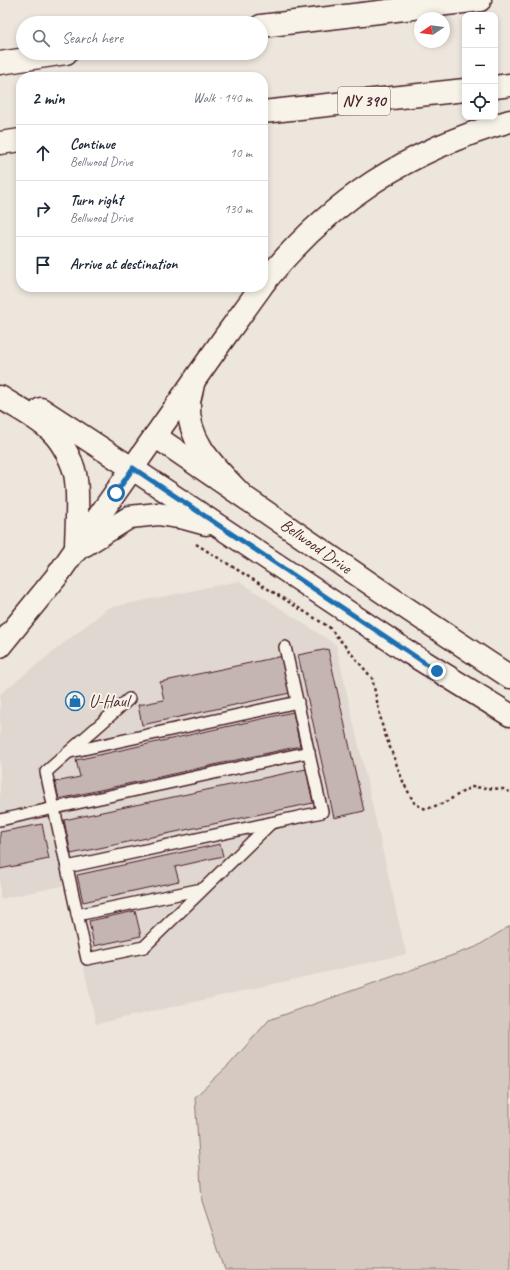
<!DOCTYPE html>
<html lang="en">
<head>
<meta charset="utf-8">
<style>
  :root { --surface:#fff; --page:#f6f6f7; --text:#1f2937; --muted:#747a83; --line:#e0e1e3 }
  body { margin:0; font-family:Caveat,sans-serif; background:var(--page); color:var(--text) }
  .controls { position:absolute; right:12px; top:12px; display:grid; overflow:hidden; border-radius:8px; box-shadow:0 2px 6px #0003 }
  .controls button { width:36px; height:36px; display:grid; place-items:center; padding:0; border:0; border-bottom:1px solid var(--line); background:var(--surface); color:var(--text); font:20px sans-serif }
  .compass { position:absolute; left:414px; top:12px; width:36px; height:36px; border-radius:50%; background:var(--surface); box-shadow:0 2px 6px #0003; rotate:257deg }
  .stop { position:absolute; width:12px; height:12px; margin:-9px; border:3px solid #1f6fb2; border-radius:50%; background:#fff }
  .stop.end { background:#1f6fb2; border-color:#fff; box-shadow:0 1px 4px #0008 }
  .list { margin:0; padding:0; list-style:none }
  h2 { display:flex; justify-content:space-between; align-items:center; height:52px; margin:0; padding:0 16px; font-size:17px }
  h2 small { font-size:13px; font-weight:400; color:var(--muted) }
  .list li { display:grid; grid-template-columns:26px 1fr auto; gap:12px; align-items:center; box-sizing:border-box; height:56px; padding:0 16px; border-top:1px solid var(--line) }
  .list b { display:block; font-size:15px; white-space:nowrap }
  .list p { margin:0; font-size:13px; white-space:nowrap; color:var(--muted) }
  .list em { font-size:13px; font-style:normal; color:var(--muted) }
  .icon { flex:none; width:22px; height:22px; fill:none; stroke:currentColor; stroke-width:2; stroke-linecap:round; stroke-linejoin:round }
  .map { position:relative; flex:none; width:510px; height:1270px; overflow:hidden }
  .search { position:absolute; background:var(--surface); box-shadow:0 2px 6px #0003; left:16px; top:16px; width:252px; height:44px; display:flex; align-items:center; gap:10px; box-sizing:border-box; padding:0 14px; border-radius:22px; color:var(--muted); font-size:15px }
  .panel { position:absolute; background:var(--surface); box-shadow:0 2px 6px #0003; left:16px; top:72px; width:252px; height:220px; border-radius:16px }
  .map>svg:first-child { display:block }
</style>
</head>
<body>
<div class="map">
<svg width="510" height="1270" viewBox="0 0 510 1270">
  <rect width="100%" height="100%" fill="#ece6dd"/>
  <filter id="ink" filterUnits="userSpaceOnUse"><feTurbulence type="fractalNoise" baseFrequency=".025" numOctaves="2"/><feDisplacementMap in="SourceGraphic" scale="8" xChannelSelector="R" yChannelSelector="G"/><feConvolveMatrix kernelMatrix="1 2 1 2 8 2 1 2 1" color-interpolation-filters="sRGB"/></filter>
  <g filter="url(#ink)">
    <path fill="#e0d7d0" d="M239 581 336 645 406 954 96 1024 66 885 0 899V694L108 608Z"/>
    <path fill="#d5c9c2" stroke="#907476" d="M510 926V1270H225L202 1201 195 1097 229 1065 269 1020 476 947Z"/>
    <g fill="#c4b5b0" stroke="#4a1f2b">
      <path d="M328 649 364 811 334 818 298 655Z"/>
      <path d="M283 656 290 693 142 725 138 705 164 700 160 682Z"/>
      <path d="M293 712 300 746 59 799 55 782 80 777 76 760Z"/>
      <path d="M306 769 313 803 71 854 64 820Z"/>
      <path d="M42 824 49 859 0 869V832Z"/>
      <path d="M220 844 223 856 175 867 179 881 83 902 77 875Z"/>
      <path d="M135 911 141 936 94 946 89 921Z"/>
    </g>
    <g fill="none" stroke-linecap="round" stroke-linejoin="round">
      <defs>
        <g id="service">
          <path d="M129 699 46 772 87 959 144 947 271 823"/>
          <path d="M70 752 298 702"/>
          <path d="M0 820 309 752"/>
          <path d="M67 867 322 812 285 647"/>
          <path d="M77 915 202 889"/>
        </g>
        <g id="tertiary">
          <path d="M133 469 408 652 510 715"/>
          <path d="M85 545 130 517 158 514 184 518 206 524"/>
          <path d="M0 646 57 576 155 436 400 604 510 677"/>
        </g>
        <g id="motorway">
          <path d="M261 26 480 0"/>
          <path d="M0 63 66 53"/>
          <path d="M495 87 510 85"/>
          <path d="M263 112 465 90"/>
          <path d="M0 143 21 140"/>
          <path d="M263 284C329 201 408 150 510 121"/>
          <path d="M193 384C192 390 190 396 189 402 186 442 217 469 242 495"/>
          <path d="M0 397C17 408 36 417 51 431 62 441 75 465 76 480 79 503 76 528 76 551"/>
          <path d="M41 409 133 469"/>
          <path d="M155 436 224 338 261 287"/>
        </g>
      </defs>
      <use href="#service" stroke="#4a1f2b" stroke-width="14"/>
      <use href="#tertiary" stroke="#4a1f2b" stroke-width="25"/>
      <use href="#motorway" stroke="#4a1f2b" stroke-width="25"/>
      <path stroke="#4a1f2b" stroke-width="2.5" stroke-dasharray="3 3" stroke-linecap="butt" d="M196 544 329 627 372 678 383 729 404 784 415 804 426 809 444 803 471 787 503 789 510 792"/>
      <use href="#service" stroke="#f7f3e8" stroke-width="11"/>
      <use href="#tertiary" stroke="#f7f3e8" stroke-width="22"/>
      <use href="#motorway" stroke="#f7f3e8" stroke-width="22"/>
    </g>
  </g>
  <g fill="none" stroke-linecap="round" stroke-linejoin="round" filter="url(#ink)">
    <path stroke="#1f6fb2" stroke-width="5" d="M116 493 133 468 437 671"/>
  </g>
  <defs>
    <symbol id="shop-ring" viewBox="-11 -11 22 22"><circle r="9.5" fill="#f7f3e8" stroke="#1f6fb2" stroke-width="1.5"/><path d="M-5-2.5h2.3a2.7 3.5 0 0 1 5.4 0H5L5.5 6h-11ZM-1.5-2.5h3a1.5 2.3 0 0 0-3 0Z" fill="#1f6fb2"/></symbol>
  </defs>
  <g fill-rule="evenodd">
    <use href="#shop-ring" x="64" y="690" width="22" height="22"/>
  </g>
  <g text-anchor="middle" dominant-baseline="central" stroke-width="4" stroke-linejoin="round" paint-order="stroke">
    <rect fill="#f7f3e8" stroke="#7e5f64" stroke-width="1" x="338" y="87" width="52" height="28" rx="3"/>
    <g font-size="16" font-weight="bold" fill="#4a1f2b">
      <text x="364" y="101">NY 390</text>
    </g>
    <g font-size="17" fill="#4a1f2b" stroke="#f7f3e8">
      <text transform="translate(316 546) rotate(35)">Bellwood Drive</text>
    </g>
    <g font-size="17" fill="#4a1f2b" stroke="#f7f3e8" text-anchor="start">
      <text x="89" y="701">U-Haul</text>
    </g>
  </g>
</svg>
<div class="controls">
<button>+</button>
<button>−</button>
<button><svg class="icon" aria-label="locate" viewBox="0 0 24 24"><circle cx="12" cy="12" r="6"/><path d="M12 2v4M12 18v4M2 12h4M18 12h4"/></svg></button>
</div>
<svg class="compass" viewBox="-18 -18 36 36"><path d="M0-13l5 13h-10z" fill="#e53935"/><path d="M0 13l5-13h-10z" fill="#747a83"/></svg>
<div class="stop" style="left:116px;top:493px"></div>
<div class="stop end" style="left:437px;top:671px"></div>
<div class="search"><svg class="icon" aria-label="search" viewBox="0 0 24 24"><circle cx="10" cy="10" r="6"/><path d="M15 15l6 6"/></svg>Search here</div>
<section class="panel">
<h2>2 min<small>Walk · 140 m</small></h2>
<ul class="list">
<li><svg class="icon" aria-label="ahead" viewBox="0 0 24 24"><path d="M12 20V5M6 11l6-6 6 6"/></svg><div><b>Continue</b><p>Bellwood Drive</p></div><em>10 m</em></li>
<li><svg class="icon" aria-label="right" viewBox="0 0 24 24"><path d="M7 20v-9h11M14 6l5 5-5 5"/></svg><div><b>Turn right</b><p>Bellwood Drive</p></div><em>130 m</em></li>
<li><svg class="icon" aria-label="arrive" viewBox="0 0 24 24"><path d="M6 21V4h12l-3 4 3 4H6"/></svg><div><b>Arrive at destination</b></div></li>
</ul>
</section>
</div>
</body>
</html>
